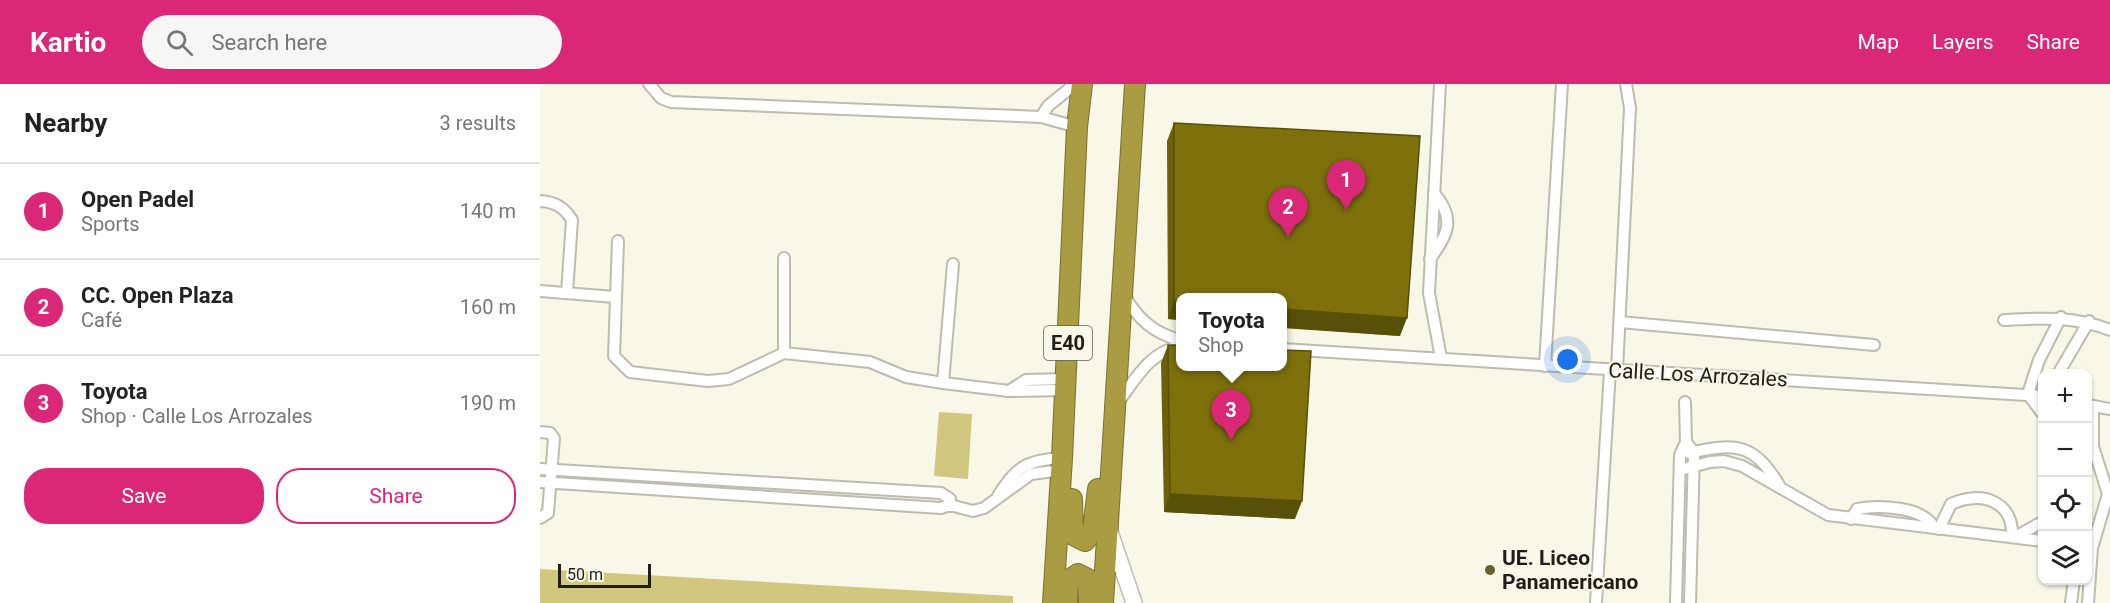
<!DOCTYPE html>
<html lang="en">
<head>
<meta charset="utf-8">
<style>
  :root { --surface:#fff; --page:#f6f6f6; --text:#222; --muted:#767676; --line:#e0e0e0; --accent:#db2777 }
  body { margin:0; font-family:Roboto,sans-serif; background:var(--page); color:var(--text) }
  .controls { position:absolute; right:18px; bottom:18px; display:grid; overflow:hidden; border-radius:12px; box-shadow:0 2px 4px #0004 }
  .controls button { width:54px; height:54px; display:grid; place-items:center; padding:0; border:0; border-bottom:2px solid var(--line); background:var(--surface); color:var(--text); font:30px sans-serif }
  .scale { position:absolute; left:18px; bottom:15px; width:93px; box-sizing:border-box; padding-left:6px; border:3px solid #1f1e19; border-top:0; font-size:16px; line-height:21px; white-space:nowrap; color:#1f1e19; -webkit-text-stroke:4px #f9f7e8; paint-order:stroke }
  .you { position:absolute; left:1028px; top:276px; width:21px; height:21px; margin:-15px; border:4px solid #fff; border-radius:50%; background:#1a73e8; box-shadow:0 0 0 9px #1a73e833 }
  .badge { display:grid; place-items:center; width:39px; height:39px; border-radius:50%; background:var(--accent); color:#fff; font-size:20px; font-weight:700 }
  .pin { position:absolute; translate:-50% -50px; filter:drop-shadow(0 2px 3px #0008) }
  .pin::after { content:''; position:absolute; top:32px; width:21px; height:18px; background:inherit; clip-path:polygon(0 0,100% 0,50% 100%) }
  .popup { position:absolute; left:636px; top:209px; width:111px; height:78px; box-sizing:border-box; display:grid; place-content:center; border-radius:12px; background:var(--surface); filter:drop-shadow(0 2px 4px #0005); font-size:20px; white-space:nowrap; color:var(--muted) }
  .popup b { font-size:22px; color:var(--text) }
  .popup::after { content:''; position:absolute; left:50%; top:100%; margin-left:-12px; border:12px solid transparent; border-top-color:var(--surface) }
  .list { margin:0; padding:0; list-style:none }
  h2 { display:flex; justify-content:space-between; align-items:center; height:78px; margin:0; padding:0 24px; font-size:26px }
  h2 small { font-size:20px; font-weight:400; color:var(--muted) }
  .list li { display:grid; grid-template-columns:39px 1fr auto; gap:18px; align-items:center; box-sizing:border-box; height:96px; padding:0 24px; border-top:2px solid var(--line) }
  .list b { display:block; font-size:22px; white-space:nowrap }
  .list p { margin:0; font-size:20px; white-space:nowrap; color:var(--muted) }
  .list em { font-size:20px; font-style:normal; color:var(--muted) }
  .actions { display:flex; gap:12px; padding:18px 24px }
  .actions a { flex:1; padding:14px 0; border:2px solid var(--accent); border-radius:24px; text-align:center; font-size:21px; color:var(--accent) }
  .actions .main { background:var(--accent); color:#fff }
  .icon { flex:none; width:33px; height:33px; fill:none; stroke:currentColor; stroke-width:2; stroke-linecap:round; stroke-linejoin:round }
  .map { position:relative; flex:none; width:1570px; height:519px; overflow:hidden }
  header { display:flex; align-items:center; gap:36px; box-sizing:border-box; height:84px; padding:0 30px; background:var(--accent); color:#fff }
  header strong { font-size:28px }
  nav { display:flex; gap:33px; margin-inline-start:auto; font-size:21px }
  .search { width:420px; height:54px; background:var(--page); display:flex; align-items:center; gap:15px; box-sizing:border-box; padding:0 21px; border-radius:33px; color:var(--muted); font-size:22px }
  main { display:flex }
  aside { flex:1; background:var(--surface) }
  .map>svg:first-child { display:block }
</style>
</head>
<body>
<header>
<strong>Kartio</strong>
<div class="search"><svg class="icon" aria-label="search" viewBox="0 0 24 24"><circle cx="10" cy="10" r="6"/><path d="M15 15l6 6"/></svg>Search here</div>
<nav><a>Map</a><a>Layers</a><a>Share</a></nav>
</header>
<main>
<aside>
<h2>Nearby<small>3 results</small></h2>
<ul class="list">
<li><span class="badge">1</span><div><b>Open Padel</b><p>Sports</p></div><em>140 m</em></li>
<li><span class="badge">2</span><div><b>CC. Open Plaza</b><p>Café</p></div><em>160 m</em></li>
<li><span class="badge">3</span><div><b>Toyota</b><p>Shop · Calle Los Arrozales</p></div><em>190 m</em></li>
</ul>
<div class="actions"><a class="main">Save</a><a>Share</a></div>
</aside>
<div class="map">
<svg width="1570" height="519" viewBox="0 0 1570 519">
  <rect width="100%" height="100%" fill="#f9f7e8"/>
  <g fill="#d1c77f">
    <path d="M399 328 432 330 428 395 394 392Z"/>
    <path d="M0 485 473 512V519H0Z"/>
  </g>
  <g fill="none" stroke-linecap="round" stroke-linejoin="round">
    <defs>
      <g id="street">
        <path d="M109 0 121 14 131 18 501 33 537 43"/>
        <path d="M900 0 889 209 901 274"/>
        <path d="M501 33 508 22 535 0"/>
        <path d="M0 117C15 118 24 123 32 136L27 209"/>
        <path d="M78 157 74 272 90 288 168 297 189 295 244 269 330 278 366 293 403 299 469 307 525 306"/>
        <path d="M890 175C908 151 916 134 894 109"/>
        <path d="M0 207 75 213"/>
        <path d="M584 211C598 235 613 249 640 256"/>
        <path d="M1464 236C1502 234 1534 232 1570 246"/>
        <path d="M1080 238 1334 261"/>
        <path d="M742 265 1502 312"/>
        <path d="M244 269V174"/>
        <path d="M1005 282 1022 0"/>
        <path d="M1077 286 1090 24 1086 0"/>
        <path d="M1518 290 1549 237"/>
        <path d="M403 299 413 180"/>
        <path d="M469 307 486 296 526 295"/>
        <path d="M579 317C597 293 609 269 640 262"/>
        <path d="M1548 321 1570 325"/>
        <path d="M1502 329 1488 310 1499 276 1521 233"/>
        <path d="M0 348 10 349 14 354 8 429 0 434"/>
        <path d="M1146 358 1154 368 1150 519"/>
        <path d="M1149 369C1195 359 1213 358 1239 401"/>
        <path d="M0 385 401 409 410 415V421"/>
        <path d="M1140 386 1170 378 1184 377 1202 382 1288 431 1502 457"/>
        <path d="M0 398 401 424 410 421 433 427 444 424 491 390 522 386"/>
        <path d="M458 412C476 382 488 376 522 374"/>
        <path d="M1311 435 1317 425C1337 421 1385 422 1394 444"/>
        <path d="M1399 445 1411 420C1441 406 1474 417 1472 453"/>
        <path d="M1475 453 1502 438"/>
        <path d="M1056 519 1070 286"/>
        <path d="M1136 519 1140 371 1146 358 1145 318"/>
        <path d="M1531 519 1534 496"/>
        <path d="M1548 519 1552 464 1568 410 1553 362V322"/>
      </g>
      <path id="secondary" d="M570 448 594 519"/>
      <g id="highway">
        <path d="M532 415 533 451 545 457 553 446 558 405"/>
        <path d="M513 519 522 374 537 43 542 0"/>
        <path d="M527 519 528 497 538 490 548 495 549 519"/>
        <path d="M563 519 595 0"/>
      </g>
    </defs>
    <use href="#street" stroke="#bdbcae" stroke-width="14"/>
    <use href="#secondary" stroke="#bdbcae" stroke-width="18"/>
    <use href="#highway" stroke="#797034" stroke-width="22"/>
    <use href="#street" stroke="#fff" stroke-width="10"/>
    <use href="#secondary" stroke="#fff" stroke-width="15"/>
    <use href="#highway" stroke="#a99c42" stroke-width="20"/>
  </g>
  <g fill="#6c610a">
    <path d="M634 39 860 252 628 235 627 57Z"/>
    <path d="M628 261 755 435 624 428 621 279Z"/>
  </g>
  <g fill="#584f08">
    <path d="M634 217 640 218V236L628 235Z"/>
    <path d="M742 225 867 234 860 252 742 244Z"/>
    <path d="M630 410 762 417 755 435 624 428Z"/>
  </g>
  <g fill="#7e710c" stroke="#584f08" stroke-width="1.5">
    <path d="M634 39 880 52 867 234 742 225V213H640V218L634 217Z"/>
    <path d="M628 261H640V282H742V266L771 267 762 417 630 410Z"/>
  </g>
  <circle fill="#675f2c" stroke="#f9f7e8" stroke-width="2" cx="950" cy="486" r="6"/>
  <g text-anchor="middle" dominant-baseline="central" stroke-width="4.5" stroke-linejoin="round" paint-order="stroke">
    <rect fill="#f9f7e8" stroke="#605f57" stroke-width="1.5" x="504" y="242" width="48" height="34" rx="4.5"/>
    <g font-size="20" font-weight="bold" fill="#1f1e19">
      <text x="528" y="259">E40</text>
    </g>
    <g font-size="21" fill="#1f1e19" stroke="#f9f7e8">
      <text transform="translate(1158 291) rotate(3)">Calle Los Arrozales</text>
    </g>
    <g font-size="21" font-weight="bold" fill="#1f1e19" stroke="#f9f7e8" text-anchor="start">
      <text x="962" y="474">UE. Liceo<tspan x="962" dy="24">Panamericano</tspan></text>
    </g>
  </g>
</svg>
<div class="controls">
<button>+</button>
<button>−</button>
<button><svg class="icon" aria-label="locate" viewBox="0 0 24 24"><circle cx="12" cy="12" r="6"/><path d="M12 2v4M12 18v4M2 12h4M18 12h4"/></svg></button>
<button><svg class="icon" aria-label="layers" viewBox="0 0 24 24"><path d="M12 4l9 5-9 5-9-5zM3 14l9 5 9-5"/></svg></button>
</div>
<div class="scale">50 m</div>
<div class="you"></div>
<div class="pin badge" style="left:806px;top:126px">1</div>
<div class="pin badge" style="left:748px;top:153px">2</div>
<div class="pin badge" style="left:691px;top:356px">3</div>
<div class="popup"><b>Toyota</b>Shop</div>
</div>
</main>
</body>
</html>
